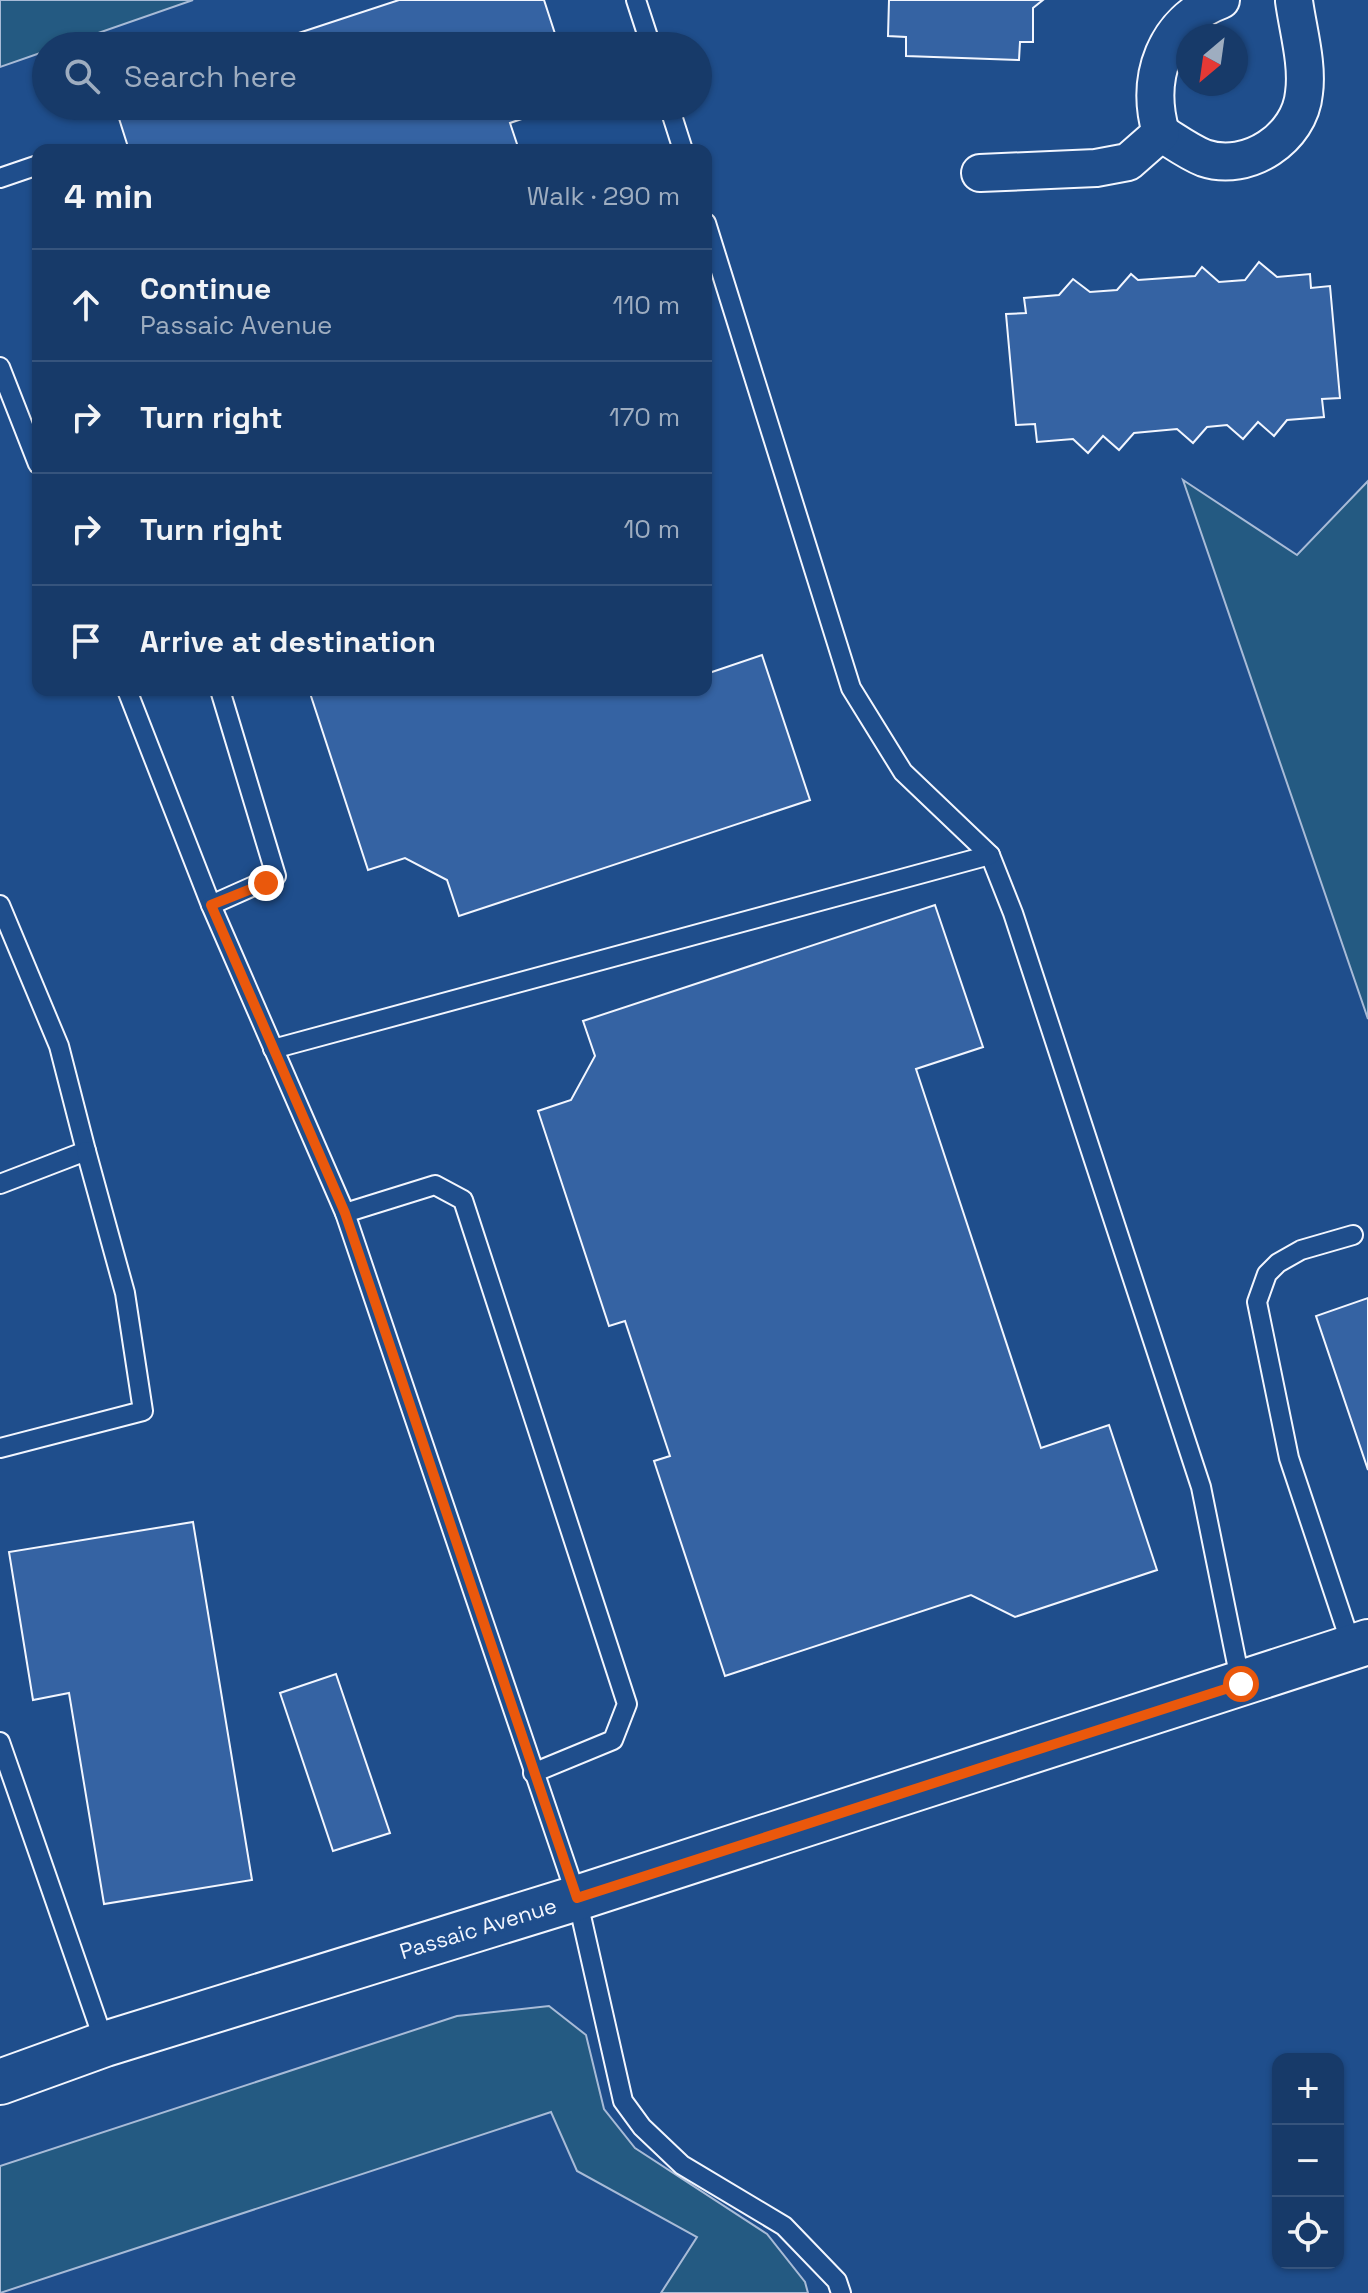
<!DOCTYPE html>
<html lang="en">
<head>
<meta charset="utf-8">
<style>
  :root { --surface:#173a69; --page:#20416f; --text:#f1f3f6; --muted:#9eadc0; --line:#36547d }
  body { margin:0; font-family:"Space Grotesk",sans-serif; background:var(--page); color:var(--text) }
  .controls { position:absolute; right:24px; bottom:24px; display:grid; overflow:hidden; border-radius:16px; box-shadow:0 2px 6px #0004 }
  .controls button { width:72px; height:72px; display:grid; place-items:center; padding:0; border:0; border-bottom:2px solid var(--line); background:var(--surface); color:var(--text); font:40px sans-serif }
  .compass { position:absolute; left:1176px; top:24px; width:72px; height:72px; border-radius:50%; background:var(--surface); box-shadow:0 2px 6px #0004; rotate:209deg }
  .stop { position:absolute; width:24px; height:24px; margin:-18px; border:6px solid #ea580c; border-radius:50%; background:#fff }
  .stop.end { background:#ea580c; border-color:#fff; box-shadow:0 2px 8px #0008 }
  .list { margin:0; padding:0; list-style:none }
  h2 { display:flex; justify-content:space-between; align-items:center; height:104px; margin:0; padding:0 32px; font-size:34px }
  h2 small { font-size:26px; font-weight:400; color:var(--muted) }
  .list li { display:grid; grid-template-columns:52px 1fr auto; gap:24px; align-items:center; box-sizing:border-box; height:112px; padding:0 32px; border-top:2px solid var(--line) }
  .list b { display:block; font-size:30px; white-space:nowrap }
  .list p { margin:0; font-size:26px; white-space:nowrap; color:var(--muted) }
  .list em { font-size:26px; font-style:normal; color:var(--muted) }
  .icon { flex:none; width:44px; height:44px; fill:none; stroke:currentColor; stroke-width:2; stroke-linecap:round; stroke-linejoin:round }
  .map { position:relative; flex:none; width:1368px; height:2293px; overflow:hidden }
  .search { position:absolute; background:var(--surface); box-shadow:0 2px 6px #0004; left:32px; top:32px; width:680px; height:88px; display:flex; align-items:center; gap:20px; box-sizing:border-box; padding:0 28px; border-radius:44px; color:var(--muted); font-size:30px }
  .panel { position:absolute; background:var(--surface); box-shadow:0 2px 6px #0004; left:32px; top:144px; width:680px; height:552px; border-radius:16px }
  .map>svg:first-child { display:block }
</style>
</head>
<body>
<div class="map">
<svg width="1368" height="2293" viewBox="0 0 1368 2293">
  <rect width="100%" height="100%" fill="#1f4e8c"/>
  <g fill="#245a82" stroke="#a8bbd7" stroke-width="2">
    <path d="M0 0H193L61 46H46V51L0 67Z"/>
    <path d="M1183 480 1297 555 1368 481V1019Z"/>
    <path d="M549 2006 586 2035 604 2109 635 2148 767 2234 805 2282 808 2293H661L697 2237 577 2171 551 2112 0 2293V2166L457 2016Z"/>
  </g>
  <g fill="#3563a3" stroke="#f2f6ff" stroke-width="2">
    <path d="M399 0H544L559 46H259Z"/>
    <path d="M889 0H1043L1033 8V42H1020L1019 60 906 56V37L888 36Z"/>
    <path d="M115 106H560L510 123 519 150H129Z"/>
    <path d="M1259 262 1277 277 1310 274 1311 288 1330 286 1340 398 1322 399 1324 417 1287 420 1274 436 1258 422 1243 439 1227 425 1207 427 1193 443 1177 429 1134 433 1119 450 1103 436 1088 453 1073 439 1037 442 1035 424 1016 425 1006 314 1026 313 1024 298 1059 295 1073 279 1090 292 1117 290 1131 274 1138 280 1195 276 1202 267 1219 282 1245 280Z"/>
    <path d="M762 655 810 800 459 916 447 880 405 858 368 870 309 690H706V674Z"/>
    <path d="M935 905 983 1047 916 1069 1041 1448 1109 1425 1157 1570 1015 1617 971 1595 725 1676 654 1461 670 1456 625 1321 609 1326 538 1111 571 1100 595 1056 583 1021Z"/>
    <path d="M1368 1298V1470L1316 1316Z"/>
    <path d="M193 1522 252 1880 104 1904 69 1693 33 1700 9 1552Z"/>
    <path d="M336 1674 390 1833 333 1851 280 1693Z"/>
  </g>
  <g fill="none" stroke-linecap="round" stroke-linejoin="round">
    <defs>
      <g id="service">
        <path d="M636 0 651 46"/>
        <path d="M669 106 683 150"/>
        <path d="M0 178 38 165"/>
        <path d="M706 223 851 688 903 772 990 855 1013 913 1201 1487 1241 1684"/>
        <path d="M0 367 38 464"/>
        <path d="M127 690 211 905 345 1213 577 1898 623 2101 642 2127 682 2165 784 2226 837 2281 841 2293"/>
        <path d="M0 905 59 1046 86 1151 0 1184"/>
        <path d="M211 905 276 876 220 690"/>
        <path d="M273 1049 990 855"/>
        <path d="M345 1213 435 1185 463 1200 627 1704 613 1740 533 1773"/>
        <path d="M0 1448 143 1411 125 1293 86 1151"/>
        <path d="M1352 1647 1289 1458 1257 1302 1267 1274 1278 1263 1301 1250 1353 1235"/>
        <path d="M0 1742 105 2044"/>
      </g>
      <g id="minor">
        <path d="M1161 133C1174 141 1189 152 1204 158 1248 173 1300 138 1304 93 1308 64 1298 30 1294 1"/>
        <path d="M980 173 1096 168 1128 162 1161 133C1145 78 1164 21 1221 0"/>
      </g>
      <path id="primary" d="M0 2082 105 2044 577 1898 1368 1642"/>
    </defs>
    <use href="#service" stroke="#f2f6ff" stroke-width="22"/>
    <use href="#minor" stroke="#f2f6ff" stroke-width="40"/>
    <use href="#primary" stroke="#f2f6ff" stroke-width="48"/>
    <use href="#service" stroke="#1f4e8c" stroke-width="18"/>
    <use href="#minor" stroke="#1f4e8c" stroke-width="36"/>
    <use href="#primary" stroke="#1f4e8c" stroke-width="44"/>
  </g>
  <g fill="none" stroke-linecap="round" stroke-linejoin="round">
    <path stroke="#ea580c" stroke-width="10" d="M266 883 211 905 345 1213 577 1898 1241 1684"/>
  </g>
  <g text-anchor="middle" dominant-baseline="central" stroke-width="6" stroke-linejoin="round" paint-order="stroke">
    <g font-size="22" fill="#f2f6ff" stroke="#1f4e8c">
      <text transform="translate(478 1928) rotate(-17)">Passaic Avenue</text>
    </g>
  </g>
</svg>
<div class="controls">
<button>+</button>
<button>−</button>
<button><svg class="icon" aria-label="locate" viewBox="0 0 24 24"><circle cx="12" cy="12" r="6"/><path d="M12 2v4M12 18v4M2 12h4M18 12h4"/></svg></button>
</div>
<svg class="compass" viewBox="-18 -18 36 36"><path d="M0-13l5 13h-10z" fill="#e53935"/><path d="M0 13l5-13h-10z" fill="#9eadc0"/></svg>
<div class="stop" style="left:1241px;top:1684px"></div>
<div class="stop end" style="left:266px;top:883px"></div>
<div class="search"><svg class="icon" aria-label="search" viewBox="0 0 24 24"><circle cx="10" cy="10" r="6"/><path d="M15 15l6 6"/></svg>Search here</div>
<section class="panel">
<h2>4 min<small>Walk · 290 m</small></h2>
<ul class="list">
<li><svg class="icon" aria-label="ahead" viewBox="0 0 24 24"><path d="M12 20V5M6 11l6-6 6 6"/></svg><div><b>Continue</b><p>Passaic Avenue</p></div><em>110 m</em></li>
<li><svg class="icon" aria-label="right" viewBox="0 0 24 24"><path d="M7 20v-9h11M14 6l5 5-5 5"/></svg><div><b>Turn right</b></div><em>170 m</em></li>
<li><svg class="icon" aria-label="right" viewBox="0 0 24 24"><path d="M7 20v-9h11M14 6l5 5-5 5"/></svg><div><b>Turn right</b></div><em>10 m</em></li>
<li><svg class="icon" aria-label="arrive" viewBox="0 0 24 24"><path d="M6 21V4h12l-3 4 3 4H6"/></svg><div><b>Arrive at destination</b></div></li>
</ul>
</section>
</div>
</body>
</html>
